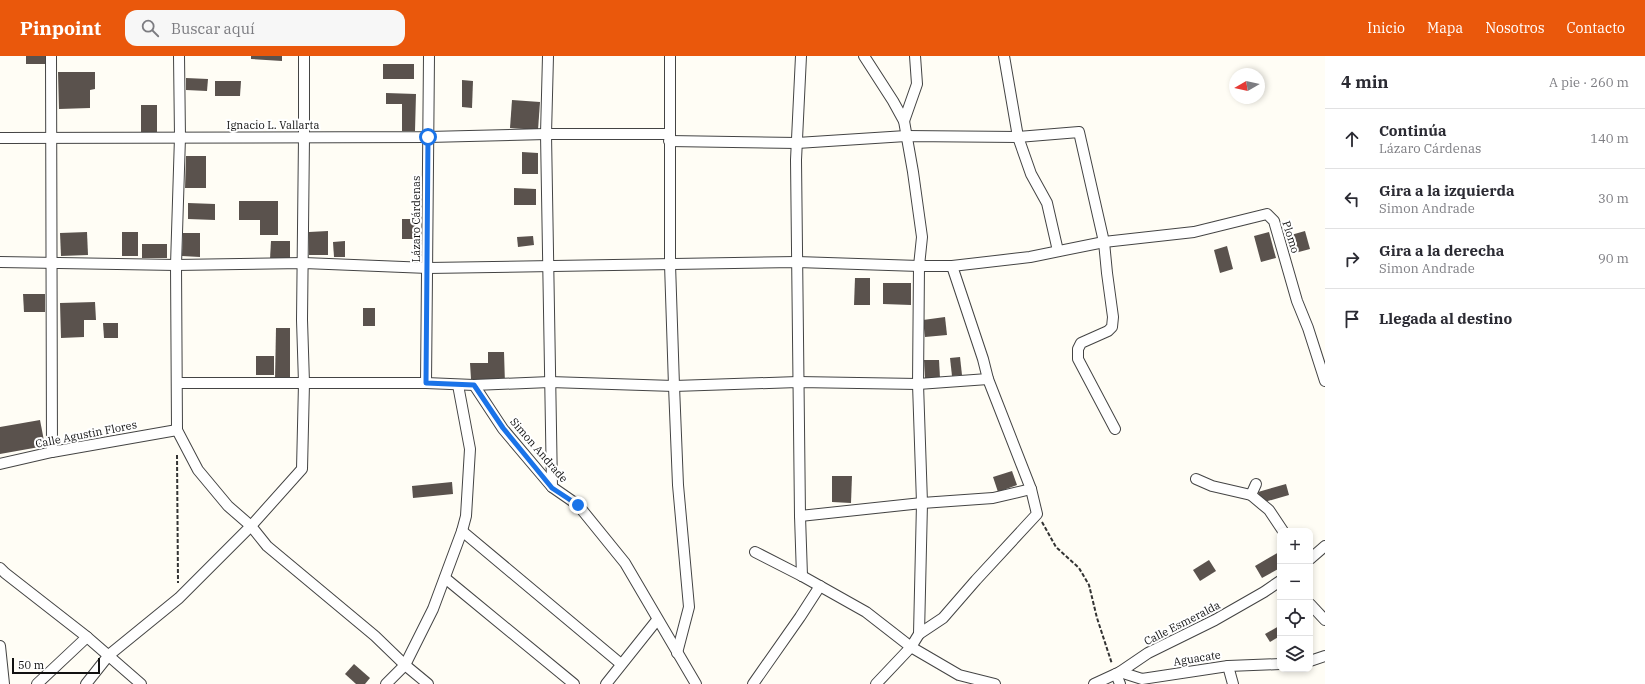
<!DOCTYPE html>
<html lang="es">
<head>
<meta charset="utf-8">
<style>
  :root { --surface:#fff; --page:#f7f7f7; --text:#2b2b33; --muted:#7c7c81; --line:#e1e1e2; --accent:#ea580c }
  body { margin:0; font-family:"IBM Plex Serif",serif; background:var(--page); color:var(--text) }
  .controls { position:absolute; right:12px; bottom:12px; display:grid; overflow:hidden; border-radius:8px; box-shadow:0 2px 6px #0003 }
  .controls button { width:36px; height:36px; display:grid; place-items:center; padding:0; border:0; border-bottom:1px solid var(--line); background:var(--surface); color:var(--text); font:20px sans-serif }
  .compass { position:absolute; left:1229px; top:12px; width:36px; height:36px; border-radius:50%; background:var(--surface); box-shadow:0 2px 6px #0003; rotate:261deg }
  .scale { position:absolute; left:12px; bottom:10px; width:88px; box-sizing:border-box; padding-left:4px; border:2px solid #111; border-top:0; font-size:11px; line-height:14px; white-space:nowrap; color:#111; -webkit-text-stroke:3px #fff; paint-order:stroke }
  .stop { position:absolute; width:12px; height:12px; margin:-9px; border:3px solid #1a73e8; border-radius:50%; background:#fff }
  .stop.end { background:#1a73e8; border-color:#fff; box-shadow:0 1px 4px #0008 }
  .list { margin:0; padding:0; list-style:none }
  h2 { display:flex; justify-content:space-between; align-items:center; height:52px; margin:0; padding:0 16px; font-size:17px }
  h2 small { font-size:13px; font-weight:400; color:var(--muted) }
  .list li { display:grid; grid-template-columns:26px 1fr auto; gap:12px; align-items:center; box-sizing:border-box; height:60px; padding:0 16px; border-top:1px solid var(--line) }
  .list b { display:block; font-size:15px; white-space:nowrap }
  .list p { margin:0; font-size:13px; white-space:nowrap; color:var(--muted) }
  .list em { font-size:13px; font-style:normal; color:var(--muted) }
  .icon { flex:none; width:22px; height:22px; fill:none; stroke:currentColor; stroke-width:2; stroke-linecap:round; stroke-linejoin:round }
  .map { position:relative; flex:none; width:1325px; height:628px; overflow:hidden }
  header { display:flex; align-items:center; gap:24px; box-sizing:border-box; height:56px; padding:0 20px; background:var(--accent); color:#fff }
  header strong { font-size:19px }
  nav { display:flex; gap:22px; margin-inline-start:auto; font-size:14px }
  .search { width:280px; height:36px; background:var(--page); display:flex; align-items:center; gap:10px; box-sizing:border-box; padding:0 14px; border-radius:12px; color:var(--muted); font-size:15px }
  main { display:flex }
  aside { flex:1; background:var(--surface) }
  .map>svg:first-child { display:block }
</style>
</head>
<body>
<header>
<strong>Pinpoint</strong>
<div class="search"><svg class="icon" aria-label="search" viewBox="0 0 24 24"><circle cx="10" cy="10" r="6"/><path d="M15 15l6 6"/></svg>Buscar aquí</div>
<nav><a>Inicio</a><a>Mapa</a><a>Nosotros</a><a>Contacto</a></nav>
</header>
<main>
<div class="map">
<svg width="1325" height="628" viewBox="0 0 1325 628">
  <rect width="100%" height="100%" fill="#fffdf5"/>
  <g fill="#5a524d">
    <rect x="26" y="0" width="20" height="8"/>
    <path d="M251 0H282V5L251 3Z"/>
    <rect x="383" y="8" width="31" height="15"/>
    <path d="M58 16H95V33L90 34V52L59 53Z"/>
    <path d="M186 22 208 23 207 35 186 34Z"/>
    <path d="M462 24 473 25 472 52 462 51Z"/>
    <path d="M215 25H241L240 40H215Z"/>
    <path d="M386 37 416 38 415 75H402V48H386Z"/>
    <path d="M512 44 540 46 538 74 510 72Z"/>
    <rect x="141" y="49" width="16" height="28"/>
    <path d="M522 96 538 97V118H522Z"/>
    <path d="M186 100H206V132H185Z"/>
    <path d="M514 132 536 133V149H514Z"/>
    <path d="M239 145H278V179H260V164H239Z"/>
    <path d="M188 147 215 148V164L188 163Z"/>
    <rect x="402" y="163" width="14" height="20"/>
    <path d="M328 175V199H309V176Z"/>
    <path d="M1305 175 1310 193 1295 197 1291 179Z"/>
    <path d="M87 176 88 199 61 200 60 177Z"/>
    <rect x="122" y="176" width="16" height="24"/>
    <path d="M1269 176 1276 202 1261 206 1254 180Z"/>
    <path d="M183 177H200V201L182 200Z"/>
    <path d="M533 180 534 189 518 191 517 181Z"/>
    <path d="M271 185H290V204L270 203Z"/>
    <path d="M345 185V201H334L333 186Z"/>
    <rect x="142" y="188" width="25" height="14"/>
    <path d="M1227 190 1233 213 1220 217 1214 194Z"/>
    <path d="M855 222H870V249H854Z"/>
    <path d="M883 227H911V249L883 248Z"/>
    <path d="M23 238H45V256H24Z"/>
    <path d="M95 246 96 264H84V281L61 282 60 247Z"/>
    <rect x="363" y="252" width="12" height="18"/>
    <path d="M945 261 947 279 925 281 923 264Z"/>
    <path d="M103 267H118V282H104Z"/>
    <path d="M276 272H290V324H275Z"/>
    <path d="M488 296H504L505 328H488V323H471L470 307H488Z"/>
    <rect x="256" y="300" width="18" height="19"/>
    <path d="M960 301 962 319 952 320 950 302Z"/>
    <path d="M924 304H939L940 322H925Z"/>
    <path d="M40 364 45 390 0 398V371Z"/>
    <path d="M1012 415 1017 429 998 436 993 421Z"/>
    <path d="M832 420H852L851 447 832 446Z"/>
    <path d="M452 426 453 438 413 442 412 430Z"/>
    <path d="M1286 428 1289 439 1261 447 1258 436Z"/>
    <path d="M1279 496 1280 499V512L1262 522 1255 510Z"/>
    <path d="M1209 504 1216 515 1200 525 1193 514Z"/>
    <path d="M1279 570 1280 580 1270 586 1265 578Z"/>
    <path d="M354 608 370 622 365 628H356L345 618Z"/>
  </g>
  <g fill="none" stroke-linecap="round" stroke-linejoin="round">
    <defs>
      <g id="street">
        <path d="M51 0 52 396"/>
        <path d="M179 0 180 81 176 209 177 374 198 414 228 450 251 470 267 490 375 580 405 609 428 628"/>
        <path d="M548 0 546 78 552 431"/>
        <path d="M670 0V208L674 330 678 429 689 551 677 597"/>
        <path d="M801 0 796 104 800 460 802 520"/>
        <path d="M864 0 893 45 904 65 913 116 922 181 919 210 918 328 922 447 919 578 911 591 876 628"/>
        <path d="M1004 0 1018 81 1031 118 1047 147 1058 195"/>
        <path d="M904 65 917 28 915 0"/>
        <path d="M0 82 428 81 546 78H669"/>
        <path d="M669 85 797 87 906 80 1018 81 1079 76 1104 186 1107 217 1113 261 1112 271 1108 275 1081 287 1078 293V303L1115 373"/>
        <path d="M0 206 176 209 304 207 428 212 797 206 919 210H952L1030 201 1104 186 1194 176 1267 158 1274 165 1297 245 1308 272 1325 325"/>
        <path d="M177 327H426L474 329 550 326 674 330 798 326 918 328 988 323"/>
        <path d="M426 327 429 0"/>
        <path d="M474 329 503 373 552 431 578 449 625 507 696 628"/>
        <path d="M0 408 52 396 177 374"/>
        <path d="M1196 423 1212 430 1251 439 1269 454 1283 475"/>
        <path d="M1251 439 1256 428"/>
        <path d="M800 460 922 447 993 442 1031 433"/>
        <path d="M462 475 621 608"/>
        <path d="M755 496 802 520 866 556 911 591 959 619 995 628"/>
        <path d="M1310 503 1325 490"/>
        <path d="M0 512 5 517 87 581 141 628"/>
        <path d="M445 522 574 628"/>
        <path d="M1310 548 1325 564"/>
        <path d="M919 578 943 562 976 524 1037 458 1031 433 988 323 983 303 952 210"/>
        <path d="M0 590 4 628"/>
        <path d="M1310 605 1325 600"/>
        <path d="M1228 610 1233 628"/>
        <path d="M1120 616 1142 623 1228 610 1280 608"/>
        <path d="M1116 618 1120 628"/>
        <path d="M37 628 87 581"/>
        <path d="M86 628 109 599 179 542 251 470 302 413 304 327 302 264 304 81V0"/>
        <path d="M386 628 405 609 433 553 462 475 466 460 470 393 458 329"/>
        <path d="M606 628 657 564"/>
        <path d="M753 628 800 561 820 530"/>
        <path d="M1094 628 1120 616 1148 597 1215 564 1264 536 1280 525"/>
      </g>
    </defs>
    <use href="#street" stroke="#444" stroke-width="12"/>
    <g stroke="#333" stroke-width="2" stroke-dasharray="4 2" stroke-linecap="butt">
      <path d="M177 399 178 527"/>
      <path d="M1042 466 1056 491 1079 512 1089 529 1097 562 1112 608"/>
    </g>
    <use href="#street" stroke="#fff" stroke-width="10"/>
  </g>
  <g fill="none" stroke-linecap="round" stroke-linejoin="round">
    <path stroke="#1a73e8" stroke-width="5" d="M428 81 426 327 474 329 503 372 552 432 578 449"/>
  </g>
  <g text-anchor="middle" dominant-baseline="central" stroke-width="4" stroke-linejoin="round" paint-order="stroke">
    <g font-size="11" fill="#111" stroke="#fff">
      <text x="273" y="69">Ignacio L. Vallarta</text>
      <text transform="translate(416 163) rotate(-90)">Lázaro Cárdenas</text>
      <text transform="translate(1291 181) rotate(73)">Plomo</text>
      <text transform="translate(86 378) rotate(-11)">Calle Agustin Flores</text>
      <text transform="translate(539 394) rotate(49)">Simon Andrade</text>
      <text transform="translate(1182 567) rotate(-27)">Calle Esmeralda</text>
      <text transform="translate(1197 602) rotate(-9)">Aguacate</text>
    </g>
  </g>
</svg>
<div class="controls">
<button>+</button>
<button>−</button>
<button><svg class="icon" aria-label="locate" viewBox="0 0 24 24"><circle cx="12" cy="12" r="6"/><path d="M12 2v4M12 18v4M2 12h4M18 12h4"/></svg></button>
<button><svg class="icon" aria-label="layers" viewBox="0 0 24 24"><path d="M12 4l9 5-9 5-9-5zM3 14l9 5 9-5"/></svg></button>
</div>
<svg class="compass" viewBox="-18 -18 36 36"><path d="M0-13l5 13h-10z" fill="#e53935"/><path d="M0 13l5-13h-10z" fill="#7c7c81"/></svg>
<div class="scale">50 m</div>
<div class="stop" style="left:428px;top:81px"></div>
<div class="stop end" style="left:578px;top:449px"></div>
</div>
<aside>
<h2>4 min<small>A pie · 260 m</small></h2>
<ul class="list">
<li><svg class="icon" aria-label="ahead" viewBox="0 0 24 24"><path d="M12 20V5M6 11l6-6 6 6"/></svg><div><b>Continúa</b><p>Lázaro Cárdenas</p></div><em>140 m</em></li>
<li><svg class="icon" aria-label="left" viewBox="0 0 24 24"><path d="M17 20v-9H6M10 6l-5 5 5 5"/></svg><div><b>Gira a la izquierda</b><p>Simon Andrade</p></div><em>30 m</em></li>
<li><svg class="icon" aria-label="right" viewBox="0 0 24 24"><path d="M7 20v-9h11M14 6l5 5-5 5"/></svg><div><b>Gira a la derecha</b><p>Simon Andrade</p></div><em>90 m</em></li>
<li><svg class="icon" aria-label="arrive" viewBox="0 0 24 24"><path d="M6 21V4h12l-3 4 3 4H6"/></svg><div><b>Llegada al destino</b></div></li>
</ul>
</aside>
</main>
</body>
</html>
